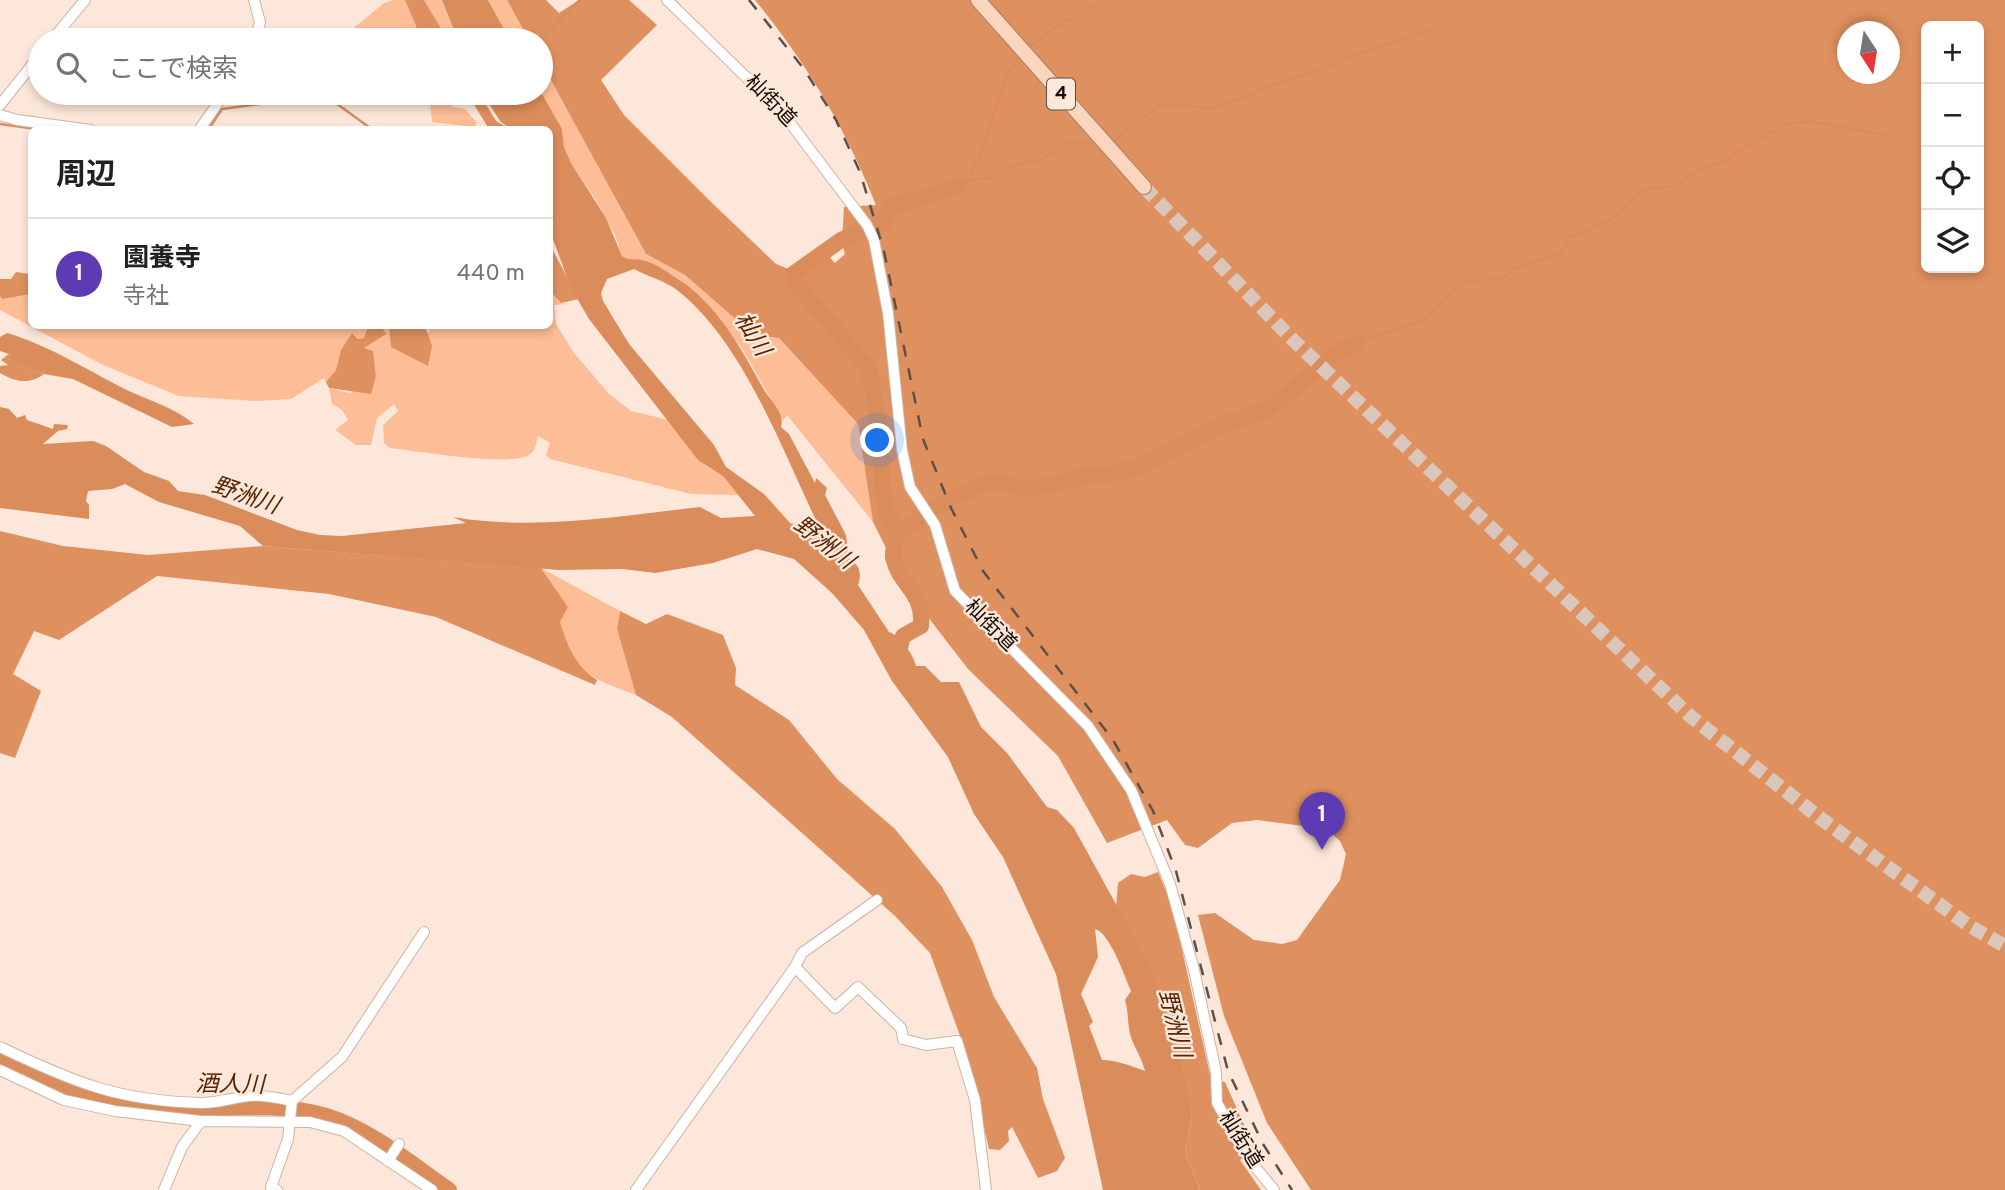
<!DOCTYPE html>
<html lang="ja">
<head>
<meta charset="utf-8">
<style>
  :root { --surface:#fff; --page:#f2f2f2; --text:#202124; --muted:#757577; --line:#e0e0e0; --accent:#5c3bb3 }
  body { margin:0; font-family:Overpass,"Noto Sans JP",sans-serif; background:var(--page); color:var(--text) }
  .controls { position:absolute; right:21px; top:21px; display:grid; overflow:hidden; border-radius:10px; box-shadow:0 4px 10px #0003 }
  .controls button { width:63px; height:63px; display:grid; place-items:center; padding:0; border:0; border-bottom:2px solid var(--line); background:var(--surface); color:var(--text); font:35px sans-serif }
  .compass { position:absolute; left:1837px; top:21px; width:63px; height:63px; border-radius:50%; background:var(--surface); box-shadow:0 4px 10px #0003; rotate:168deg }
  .you { position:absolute; left:878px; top:441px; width:24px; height:24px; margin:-18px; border:5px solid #fff; border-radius:50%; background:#1a73e8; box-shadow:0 0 0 10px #1a73e833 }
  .badge { display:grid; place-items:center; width:46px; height:46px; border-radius:50%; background:var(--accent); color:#fff; font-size:23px; font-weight:700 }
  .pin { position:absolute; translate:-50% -58px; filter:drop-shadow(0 2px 4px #0008) }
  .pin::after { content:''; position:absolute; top:37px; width:24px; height:21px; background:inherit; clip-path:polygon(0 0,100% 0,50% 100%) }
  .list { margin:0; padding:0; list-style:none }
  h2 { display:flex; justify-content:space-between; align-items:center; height:91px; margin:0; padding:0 28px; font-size:30px }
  h2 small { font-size:23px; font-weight:400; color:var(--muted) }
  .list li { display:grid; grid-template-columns:46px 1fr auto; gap:21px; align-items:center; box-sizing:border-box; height:112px; padding:0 28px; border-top:2px solid var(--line) }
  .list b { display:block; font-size:26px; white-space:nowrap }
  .list p { margin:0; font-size:23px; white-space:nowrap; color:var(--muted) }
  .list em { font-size:23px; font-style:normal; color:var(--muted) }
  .icon { flex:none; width:38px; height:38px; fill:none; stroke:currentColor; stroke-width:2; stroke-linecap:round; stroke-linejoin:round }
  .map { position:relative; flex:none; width:2005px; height:1190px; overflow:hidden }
  .search { position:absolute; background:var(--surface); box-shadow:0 4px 10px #0003; left:28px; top:28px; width:525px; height:77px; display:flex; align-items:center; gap:18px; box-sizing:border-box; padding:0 24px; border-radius:38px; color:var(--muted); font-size:26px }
  .panel { position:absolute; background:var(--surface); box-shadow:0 4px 10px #0003; left:28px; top:126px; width:525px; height:203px; border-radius:10px }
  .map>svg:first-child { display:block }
</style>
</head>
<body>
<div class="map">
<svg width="2005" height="1190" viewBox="0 0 2005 1190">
  <rect width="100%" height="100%" fill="#fde7da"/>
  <g fill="#fdbd97">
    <path d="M393 0H405L418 31 427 40H339L384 3Z"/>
    <path d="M424 0H442L458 40H448Z"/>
    <path d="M488 0H507L529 40H510Z"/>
    <path d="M541 62 646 254 685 275 755 336 779 338 858 424 873 522 787 415 783 421 743 350 707 304 678 278 643 260H626L622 256 615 235 596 200 571 163 564 147 562 129 541 92Z"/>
    <path d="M429 93H449L452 107 465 109 477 123 474 127 432 122Z"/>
    <path d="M550 291 561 303 568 304 554 305 556 324 574 353 609 394 631 411 668 420 706 466 724 477 739 495 691 494 550 459 546 455 550 443 538 436C536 443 536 451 529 455 511 467 416 451 390 448L384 443 383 425 398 411 394 404 377 418 371 445H356L335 430 348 420 342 410 332 404 329 388 350 393 376 376 373 352 364 349 371 326H389L392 347 430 331 425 326H550Z"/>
    <path d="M31 294 32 326H368L364 338 358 339 352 333 341 350 336 370 326 382 324 378 291 399 257 401 179 396 103 365 0 310V296L4 299Z"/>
    <path d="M541 568 620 611 617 629 636 695C586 676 578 675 560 622L568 607Z"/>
  </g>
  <g fill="#df905f" fill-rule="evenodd">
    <path d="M405 0H424L448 40H427L418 31Z"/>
    <path d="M507 0H546L559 13 579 0H629L657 25 601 80 624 115 712 203 776 264 801 274 825 252 835 263 845 254 842 242 844 207 876 205C845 127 808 65 755 0H2005V1190H1311L1267 1123 1224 1016 1198 915 1215 913 1254 940 1282 944 1297 940 1340 880 1346 854 1340 841 1327 829 1257 820 1232 823 1198 848 1185 845 1167 820 1107 843 1058 756 968 669 907 590 873 522 858 424 779 338 755 336 685 275 646 254 541 62V40H529ZM1926 26H1979V268H1926ZM1848 32H1890V74H1848Z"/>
    <path d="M467 93H479L496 121 510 129H489Z"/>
    <path d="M550 245 579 299 561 303 550 291Z"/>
    <path d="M16 272 29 274 31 294 3 299 0 296V279H11Z"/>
    <path d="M368 326 382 327 386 334 364 348 373 351 376 376 371 394 329 388 326 382 336 370 341 350 352 333 358 339 364 338Z"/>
    <path d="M389 326H425L432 346 428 366 391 347Z"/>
    <path d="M9 354 13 360 44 374C29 385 15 382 0 373V366L8 365 1 360Z"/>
    <path d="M0 531 63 546 148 555 263 546 541 568 568 607 560 622C568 646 575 666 597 680L595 685 436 617 329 594 157 576 59 640 34 631 13 674 41 691 15 758 0 753Z"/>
    <path d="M620 611 646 624 667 614 723 635 736 668 735 685 789 720 837 779 895 829 942 887 972 940 994 997 1037 1068 1043 1099 1065 1158 1057 1171 1038 1178 1012 1127 1008 1131 1009 1141 1000 1150 989 1149 967 1055 930 953 895 916 672 717 636 695 617 629Z"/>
    <path d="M1158 872 1172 905 1211 1079 1225 1082 1254 1147 1240 1160 1261 1190H1200L1185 1152 1192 1117 1116 908 1118 883 1131 874 1145 877Z"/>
  </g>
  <g fill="#db8c5b" fill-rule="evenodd">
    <path d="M442 0H488L510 40H458Z"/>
    <path d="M541 92 562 129 564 147 571 163 606 218 622 256C629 261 633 258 642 260 653 262 666 271 675 277 717 303 741 348 764 390 771 401 785 413 781 427L789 434 815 483 816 478 827 488 825 495 846 535 849 558C860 566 862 573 858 585L889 632C899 635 914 655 916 666H925L941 682H959L981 727 1007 753 1047 807 1057 810 1074 828 1150 966 1181 1062 1192 1117 1185 1152 1200 1190H1103L1056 974 1003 857 974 814 948 757 892 681 864 630 832 593 794 559 757 549 713 563 655 573 622 569 559 570 263 546 240 526 159 502 125 484 112 489 88 491 86 501 89 505V519L0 508V407L9 409 17 418 25 415 27 420 53 429 54 424 68 425 67 429 58 431 43 444 93 441 106 446 144 472 169 481 178 491 205 495 297 530 320 535 342 536 466 523 453 517C535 531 618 516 700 507L721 518 755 516 724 477 698 460 589 319 571 288 550 231V130L510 129 500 121 482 93ZM634 269C648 277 664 280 677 290 742 341 780 445 815 518L814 526 808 530 790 523 764 494 726 467 714 445 629 344 603 301 601 293 607 279ZM1095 929C1110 933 1124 975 1131 991L1125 1000C1129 1013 1127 1028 1132 1040 1136 1050 1142 1059 1145 1071 1131 1066 1117 1060 1102 1060L1089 1026 1093 1022 1081 994 1098 957Z"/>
    <path d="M7 333C51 346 90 372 131 392 153 402 175 408 194 424L172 427 73 379 44 374 12 360 9 354 0 351V337Z"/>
  </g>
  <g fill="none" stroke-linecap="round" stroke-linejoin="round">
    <g stroke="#db8c5b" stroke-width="2.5">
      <path d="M541 40 580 0"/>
      <path d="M1028 48 1057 26 1106 0"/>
      <path d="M0 124 44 130"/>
      <path d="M208 130 222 109 318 96 333 101 373 130"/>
      <path d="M1113 142 1158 106C1176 100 1195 110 1215 107L1414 34 1437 29"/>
      <path d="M966 182 979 157 1006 75 1021 55"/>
      <path d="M959 186 974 179 993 178 1007 167 1041 159 1069 142H1095"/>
      <path d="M1357 343 1423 321 1465 281 1501 279 1516 268 1562 252 1569 238 1609 221 1644 190 1673 186 1702 168 1722 163 1755 141 1790 123 1815 122 1885 135"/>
    </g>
    <g stroke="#db8c5b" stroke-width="16">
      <path d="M898 532 888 516 882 485 880 432 869 369 794 281 793 274 841 240 883 223 891 207 959 186"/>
      <path d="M901 664 899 651 903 636 921 626C924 591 899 586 893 557 892 549 897 536 899 529L915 524 932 510 979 485 1002 481 1020 489 1057 484 1087 475 1112 474 1137 467 1225 424 1269 409 1335 354 1357 343"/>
      <path d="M0 1056C46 1078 93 1103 145 1108 204 1114 268 1098 326 1116 371 1130 410 1163 449 1190"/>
    </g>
    <path stroke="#dac6ba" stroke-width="14" stroke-dasharray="14 7" stroke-linecap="butt" d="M1144 187 1292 339 1690 716 1820 818 1968 925 2005 946"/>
    <defs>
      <g id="minor">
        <path d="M254 0 260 22 255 40"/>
        <path d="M667 0 781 111 867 225 874 240 888 313 902 450 910 487 935 525 955 591 1088 726 1131 790 1170 884 1194 970 1216 1072 1217 1103 1252 1163 1274 1190"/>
        <path d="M52 40 85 0"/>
        <path d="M0 105 40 55"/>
        <path d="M0 115 17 120 91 130"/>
        <path d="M199 130 225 93"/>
        <path d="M795 967 835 1008 858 987 901 1028 903 1039 926 1045 957 1041 975 1100 986 1190"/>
        <path d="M0 1047C73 1082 118 1101 201 1103 218 1103 232 1098 249 1096 263 1095 278 1098 292 1101"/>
        <path d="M0 1070 64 1100 115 1111 201 1121"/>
        <path d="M388 1161 399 1144"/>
        <path d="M164 1190 182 1147 201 1121 310 1122 344 1131 432 1190"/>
        <path d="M277 1190 271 1187 288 1139 292 1101 342 1057 424 932"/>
        <path d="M636 1190 795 967 802 953 877 900"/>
      </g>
      <path id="major" d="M978 0 1144 187"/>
    </defs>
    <use href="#minor" stroke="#cdb3a3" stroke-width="12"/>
    <use href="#major" stroke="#aa7c61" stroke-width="16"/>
    <use href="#minor" stroke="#fff" stroke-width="10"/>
    <use href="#major" stroke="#fcd5be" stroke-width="14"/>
    <path stroke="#5d5049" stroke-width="2.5" stroke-dasharray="12 12" stroke-linecap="butt" d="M749 0 804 69 836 120 860 172 884 251 923 439 951 508 983 571 1113 740 1153 811 1176 871 1228 1071 1263 1144 1292 1190"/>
  </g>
  <g text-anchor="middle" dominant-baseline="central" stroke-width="5" stroke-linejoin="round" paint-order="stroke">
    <rect fill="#fde7da" stroke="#5a4d46" stroke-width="2" x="1047" y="78.5" width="28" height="31" rx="5"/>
    <g font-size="19" font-weight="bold" fill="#140b06">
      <text x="1061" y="94">4</text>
    </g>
    <g font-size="21" fill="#140b06" stroke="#fde7da">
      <text transform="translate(770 101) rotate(46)">杣街道</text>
      <text transform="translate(990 626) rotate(45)">杣街道</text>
      <text transform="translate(1240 1140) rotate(58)">杣街道</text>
    </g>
    <g font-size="23" font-style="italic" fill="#572500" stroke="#fde7da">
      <text transform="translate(751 335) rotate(58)">杣川</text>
      <text transform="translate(245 497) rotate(19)">野洲川</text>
      <text transform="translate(823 544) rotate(38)">野洲川</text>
      <text transform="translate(1173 1024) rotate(76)">野洲川</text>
      <text transform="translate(230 1086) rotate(1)">酒人川</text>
    </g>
  </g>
</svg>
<div class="controls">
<button>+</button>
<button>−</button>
<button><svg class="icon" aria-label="locate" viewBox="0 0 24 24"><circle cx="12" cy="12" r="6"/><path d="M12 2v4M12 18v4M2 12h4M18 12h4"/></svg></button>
<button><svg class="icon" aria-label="layers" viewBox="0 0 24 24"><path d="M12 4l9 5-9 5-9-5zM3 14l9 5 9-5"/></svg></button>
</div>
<svg class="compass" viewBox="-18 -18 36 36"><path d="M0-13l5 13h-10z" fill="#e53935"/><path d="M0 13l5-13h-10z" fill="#757577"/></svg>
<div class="you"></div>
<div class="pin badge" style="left:1322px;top:850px">1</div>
<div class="search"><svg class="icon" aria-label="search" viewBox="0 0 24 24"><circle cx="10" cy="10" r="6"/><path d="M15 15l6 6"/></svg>ここで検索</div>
<section class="panel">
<h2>周辺<small></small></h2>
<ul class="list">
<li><span class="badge">1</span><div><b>園養寺</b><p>寺社</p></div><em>440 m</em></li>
</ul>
</section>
</div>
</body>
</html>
